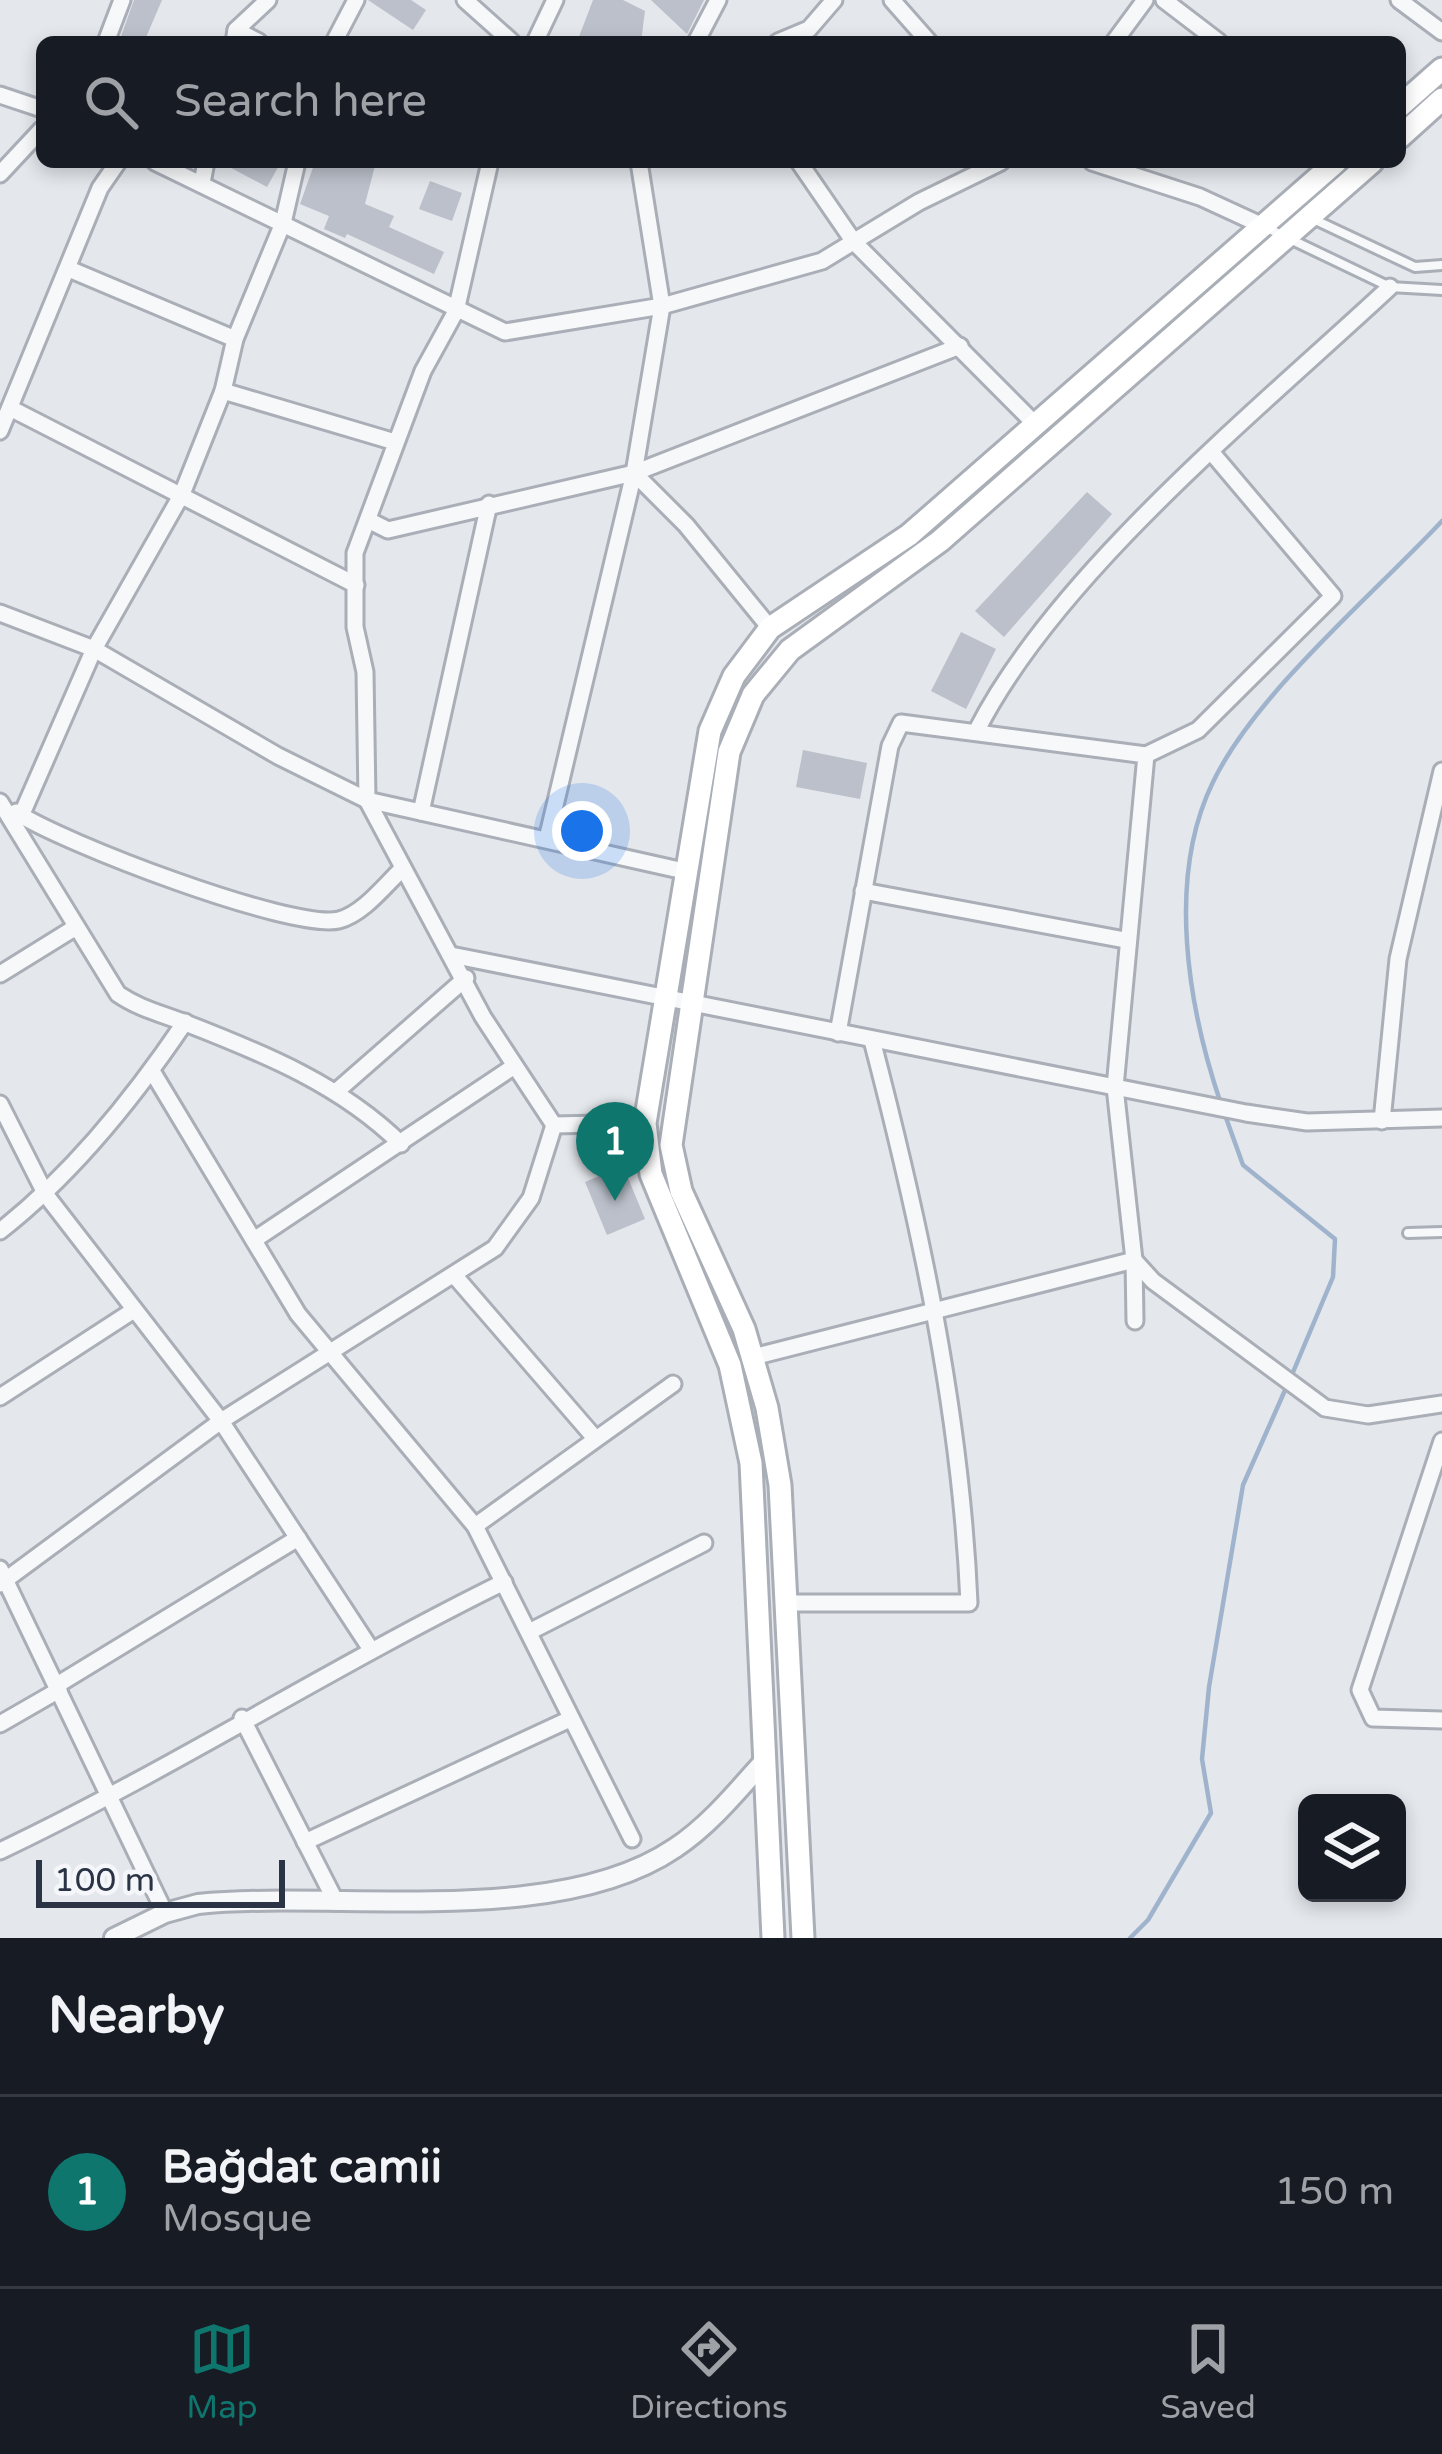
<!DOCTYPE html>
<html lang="en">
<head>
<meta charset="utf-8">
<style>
  :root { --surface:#171b24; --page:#242831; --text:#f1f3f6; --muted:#9ea1a6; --line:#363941; --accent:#0f766e }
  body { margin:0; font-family:"Varela Round",sans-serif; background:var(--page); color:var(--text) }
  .controls { position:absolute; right:36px; bottom:36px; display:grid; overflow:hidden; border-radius:18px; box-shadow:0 6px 18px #0003 }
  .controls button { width:108px; height:108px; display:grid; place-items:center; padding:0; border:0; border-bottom:3px solid var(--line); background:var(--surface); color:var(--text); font:60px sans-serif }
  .scale { position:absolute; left:36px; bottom:30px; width:249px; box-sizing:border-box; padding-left:12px; border:6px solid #2b3445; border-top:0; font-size:33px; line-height:42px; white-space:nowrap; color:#2b3445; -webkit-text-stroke:9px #f4f6f9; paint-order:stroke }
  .you { position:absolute; left:582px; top:831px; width:42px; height:42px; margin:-30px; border:9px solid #fff; border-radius:50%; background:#1a73e8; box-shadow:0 0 0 18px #1a73e833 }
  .badge { display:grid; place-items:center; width:78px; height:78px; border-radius:50%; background:var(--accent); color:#fff; font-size:39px; font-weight:700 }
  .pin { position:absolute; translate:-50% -99px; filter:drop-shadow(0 3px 6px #0008) }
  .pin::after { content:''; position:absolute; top:63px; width:42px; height:36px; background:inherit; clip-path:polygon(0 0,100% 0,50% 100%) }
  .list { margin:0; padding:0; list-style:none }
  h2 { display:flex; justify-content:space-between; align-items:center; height:156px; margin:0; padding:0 48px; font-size:51px }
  h2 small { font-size:39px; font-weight:400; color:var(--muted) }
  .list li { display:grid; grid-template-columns:78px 1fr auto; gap:36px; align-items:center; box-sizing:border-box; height:192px; padding:0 48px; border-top:3px solid var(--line) }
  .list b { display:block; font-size:45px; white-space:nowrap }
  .list p { margin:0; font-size:39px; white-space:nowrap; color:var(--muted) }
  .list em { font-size:39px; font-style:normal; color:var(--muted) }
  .icon { flex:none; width:66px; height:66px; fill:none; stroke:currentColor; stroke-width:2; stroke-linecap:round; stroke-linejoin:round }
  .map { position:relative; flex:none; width:1442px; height:1938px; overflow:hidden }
  .search { position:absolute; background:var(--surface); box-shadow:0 6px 18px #0003; left:36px; right:36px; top:36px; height:132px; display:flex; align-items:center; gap:30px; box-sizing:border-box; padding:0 42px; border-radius:18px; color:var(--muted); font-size:45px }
  .sheet { height:348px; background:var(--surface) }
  nav { display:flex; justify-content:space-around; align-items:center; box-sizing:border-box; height:168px; border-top:3px solid var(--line); background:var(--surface); font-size:33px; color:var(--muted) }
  nav a { display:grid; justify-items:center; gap:6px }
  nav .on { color:var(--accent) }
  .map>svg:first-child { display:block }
</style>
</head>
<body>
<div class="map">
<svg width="1442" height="1938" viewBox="0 0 1442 1938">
  <rect width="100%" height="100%" fill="#e4e7ec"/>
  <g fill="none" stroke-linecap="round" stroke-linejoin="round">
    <g stroke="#9fb4cc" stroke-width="4.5">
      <path d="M1221 1104C1188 1007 1166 878 1213 782 1256 693 1373 595 1442 521"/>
      <path d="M1225 1115 1243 1165 1335 1239 1333 1277 1291 1377"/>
      <path d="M1130 1938 1148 1920 1211 1813 1202 1759 1209 1687 1243 1485 1286 1388"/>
    </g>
  </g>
  <g fill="#bbc0ca">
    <path d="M134 0H162L144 42H119Z"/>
    <path d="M368 0H411L426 10 413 30Z"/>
    <path d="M593 0H623L645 11 641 42H577Z"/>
    <path d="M651 0H704L687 34Z"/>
    <path d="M220 162H281L267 187Z"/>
    <path d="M315 162H376L365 204 394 216 389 227 444 252 434 274 347 234 345 238 324 229 329 216 300 204Z"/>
    <path d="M430 181 462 193 452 221 419 209Z"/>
    <path d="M1087 492 1112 514 1004 637 975 611Z"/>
    <path d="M961 632 996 649 966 709 931 691Z"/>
    <path d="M803 750 867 763 860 799 796 787Z"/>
    <path d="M623 1166 645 1219 607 1235 585 1182Z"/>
  </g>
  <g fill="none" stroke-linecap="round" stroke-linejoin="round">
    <defs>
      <g id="service">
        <path d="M1311 218 1415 267 1442 265"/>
        <path d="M1265 227 1390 287 1442 290"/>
        <path d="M1408 1233 1442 1232"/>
      </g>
      <g id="minor">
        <path d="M465 0 512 42"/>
        <path d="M892 0 929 42"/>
        <path d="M1164 0 1219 42"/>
        <path d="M1399 0 1442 32"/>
        <path d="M236 30 259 42"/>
        <path d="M106 42 122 0"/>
        <path d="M234 42 236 30 268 0"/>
        <path d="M334 42 356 0"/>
        <path d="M535 42 555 0"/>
        <path d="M696 42 718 0"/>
        <path d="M778 42 809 29 834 0"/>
        <path d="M1114 42 1145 0"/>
        <path d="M0 95 42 109"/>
        <path d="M155 162 505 332 662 306 822 261 919 202 1001 162"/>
        <path d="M490 162 456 311 423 371 355 553V627L365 672 367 800 483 1017 554 1125 645 1123"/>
        <path d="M639 162 662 306 634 473 686 525 770 628"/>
        <path d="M799 162 854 242 1037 426"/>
        <path d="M1092 162 1200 197 1263 226"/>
        <path d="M0 174 42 129"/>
        <path d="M202 183 206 162"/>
        <path d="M69 269 235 339"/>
        <path d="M223 391 395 442"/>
        <path d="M10 408 356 585"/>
        <path d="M0 431 100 188 118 162"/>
        <path d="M368 520 388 530 634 473 960 346"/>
        <path d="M0 613 94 649 278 756 367 800 684 871"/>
        <path d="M977 730C1057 573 1259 409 1390 287"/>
        <path d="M1146 755 1198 730 1333 596 1213 454"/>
        <path d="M0 802 118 994C140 1009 163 1014 188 1024 265 1054 341 1085 401 1144"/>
        <path d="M16 812C60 842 292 931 339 920 363 914 385 885 403 868"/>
        <path d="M421 812 489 504"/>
        <path d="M21 816 94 649 182 494 223 391 235 339 283 223 297 162"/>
        <path d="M547 839 634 473"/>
        <path d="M863 891 1125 940"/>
        <path d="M451 955 1246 1113 1307 1122 1442 1118"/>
        <path d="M0 974 76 927"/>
        <path d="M152 1071 298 1314 475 1526 632 1839"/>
        <path d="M338 1090 466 978"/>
        <path d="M0 1104 46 1195 221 1421 370 1648"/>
        <path d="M1382 1121 1398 959 1442 771"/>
        <path d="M0 1231C73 1174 133 1099 185 1022"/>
        <path d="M254 1240 513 1067"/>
        <path d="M1134 1260 1153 1281 1325 1408 1368 1415 1442 1404"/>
        <path d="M1134 1260 1135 1321"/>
        <path d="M454 1275 594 1437"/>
        <path d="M753 1357 1134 1260 1115 1087 1146 755 901 723 890 746 838 1033"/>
        <path d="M0 1397 134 1310"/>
        <path d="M1442 1441 1360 1690 1373 1718 1442 1720"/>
        <path d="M475 1526 673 1384"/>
        <path d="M0 1569 165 1913"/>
        <path d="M0 1584 221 1421 495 1248 531 1198 554 1125"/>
        <path d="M786 1603H969C961 1413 920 1224 872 1040"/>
        <path d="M529 1632 704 1543"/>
        <path d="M57 1685 298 1538"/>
        <path d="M242 1718 336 1902"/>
        <path d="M0 1724 59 1690"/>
        <path d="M305 1842 570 1719"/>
        <path d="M0 1851C172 1769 333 1666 504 1582"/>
      </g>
      <path id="tertiary" d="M114 1938 165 1913 198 1904C337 1890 556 1929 675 1848 710 1825 738 1790 766 1759"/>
      <g id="secondary">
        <path d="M1400 106 1442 69"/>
        <path d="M1400 137 1442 99"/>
        <path d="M773 1938 751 1463 730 1365 651 1174 645 1123 710 731 734 676 770 628 909 535 1336 162"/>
        <path d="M803 1938 780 1485 767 1408 744 1329 681 1191 671 1145 729 752 753 695 790 650 940 541 1372 162"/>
      </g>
    </defs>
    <use href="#service" stroke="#a9aeb7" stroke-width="14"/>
    <use href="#minor" stroke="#a9aeb7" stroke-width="21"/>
    <use href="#tertiary" stroke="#a9aeb7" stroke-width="24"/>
    <use href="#secondary" stroke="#a9aeb7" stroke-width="27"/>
    <use href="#service" stroke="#f7f8fa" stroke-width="8"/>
    <use href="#minor" stroke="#f7f8fa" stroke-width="15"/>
    <use href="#tertiary" stroke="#f7f8fa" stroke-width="18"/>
    <use href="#secondary" stroke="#fff" stroke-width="21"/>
  </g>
</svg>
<div class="controls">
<button><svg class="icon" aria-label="layers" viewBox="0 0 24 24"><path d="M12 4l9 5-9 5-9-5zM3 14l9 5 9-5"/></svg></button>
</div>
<div class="scale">100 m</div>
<div class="you"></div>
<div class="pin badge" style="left:615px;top:1201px">1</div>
<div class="search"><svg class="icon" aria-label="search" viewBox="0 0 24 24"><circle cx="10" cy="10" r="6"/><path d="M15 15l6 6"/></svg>Search here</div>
</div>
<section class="sheet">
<h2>Nearby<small></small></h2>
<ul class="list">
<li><span class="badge">1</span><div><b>Bağdat camii</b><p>Mosque</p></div><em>150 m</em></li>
</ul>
</section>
<nav>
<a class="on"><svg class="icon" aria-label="map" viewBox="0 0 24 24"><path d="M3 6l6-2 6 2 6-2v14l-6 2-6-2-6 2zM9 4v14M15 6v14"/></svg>Map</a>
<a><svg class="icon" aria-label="directions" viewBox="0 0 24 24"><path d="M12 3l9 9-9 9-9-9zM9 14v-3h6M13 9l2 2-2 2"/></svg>Directions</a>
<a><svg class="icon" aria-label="saved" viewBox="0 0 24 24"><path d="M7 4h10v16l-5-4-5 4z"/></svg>Saved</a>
</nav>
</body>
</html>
